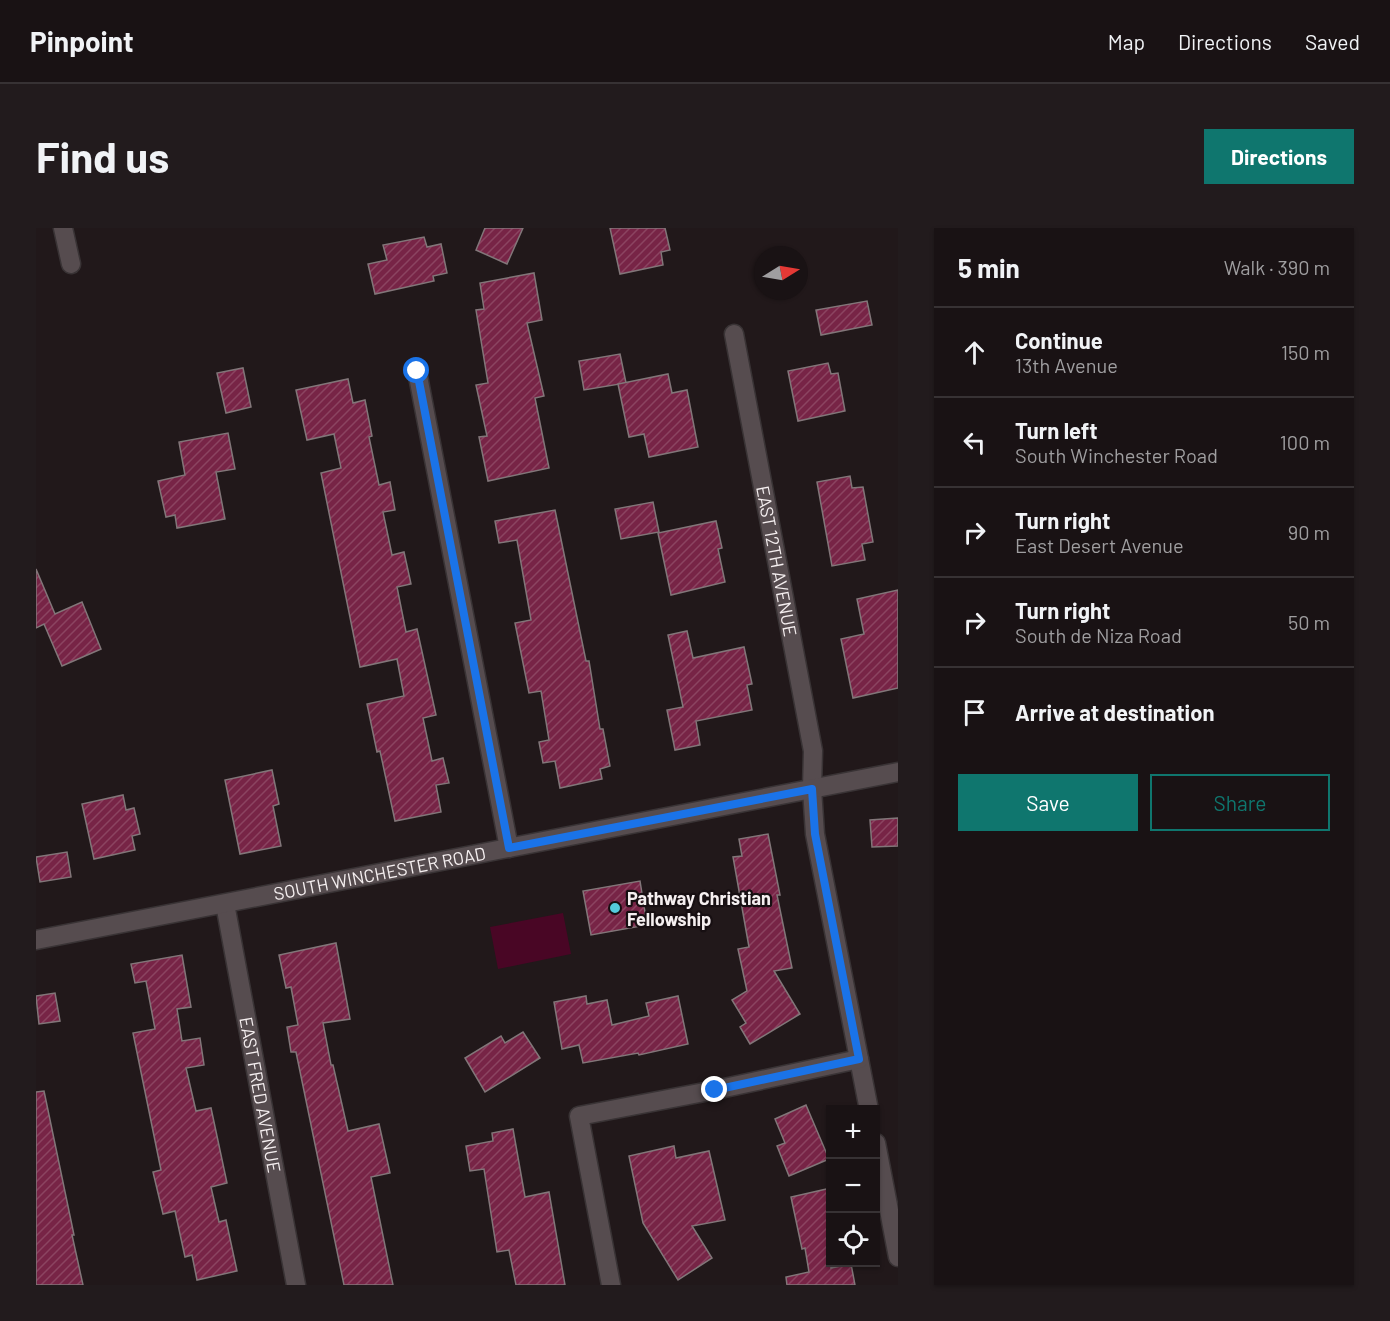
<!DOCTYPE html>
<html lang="en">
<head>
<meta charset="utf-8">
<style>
  :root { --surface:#191214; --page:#221b1d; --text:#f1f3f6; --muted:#9f9ea0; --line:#373234; --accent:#0f766e }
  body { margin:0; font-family:Barlow,sans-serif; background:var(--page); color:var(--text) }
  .controls { position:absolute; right:18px; bottom:18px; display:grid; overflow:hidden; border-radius:0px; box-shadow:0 2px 4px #0004 }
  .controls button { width:54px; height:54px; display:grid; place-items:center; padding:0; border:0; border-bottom:2px solid var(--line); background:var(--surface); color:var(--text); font:30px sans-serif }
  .compass { position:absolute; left:718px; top:18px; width:54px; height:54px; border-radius:50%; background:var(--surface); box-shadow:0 2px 4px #0004; rotate:79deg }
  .stop { position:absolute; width:18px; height:18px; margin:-14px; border:4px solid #1a73e8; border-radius:50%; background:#fff }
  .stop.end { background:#1a73e8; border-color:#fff; box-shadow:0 2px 6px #0008 }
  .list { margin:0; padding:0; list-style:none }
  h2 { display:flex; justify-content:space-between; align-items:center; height:78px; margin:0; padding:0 24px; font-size:26px }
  h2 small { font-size:20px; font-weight:400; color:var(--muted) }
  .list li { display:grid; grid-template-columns:39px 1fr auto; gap:18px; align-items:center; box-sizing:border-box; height:90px; padding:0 24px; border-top:2px solid var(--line) }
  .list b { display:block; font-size:22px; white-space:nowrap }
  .list p { margin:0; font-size:20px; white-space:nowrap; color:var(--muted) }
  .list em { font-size:20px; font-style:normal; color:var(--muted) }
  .actions { display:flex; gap:12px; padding:18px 24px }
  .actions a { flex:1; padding:14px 0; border:2px solid var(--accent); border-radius:0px; text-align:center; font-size:21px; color:var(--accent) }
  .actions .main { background:var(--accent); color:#fff }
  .icon { flex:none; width:33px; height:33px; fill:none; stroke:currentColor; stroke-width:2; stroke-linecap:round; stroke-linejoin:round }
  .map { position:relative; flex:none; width:862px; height:1057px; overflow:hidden; border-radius:0px }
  header { display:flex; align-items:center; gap:36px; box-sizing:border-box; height:84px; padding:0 30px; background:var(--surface); border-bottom:2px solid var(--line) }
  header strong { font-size:28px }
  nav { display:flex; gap:33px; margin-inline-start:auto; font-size:21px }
  .intro { display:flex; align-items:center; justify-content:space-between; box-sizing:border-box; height:144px; padding:0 36px }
  h1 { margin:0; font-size:42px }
  .button { padding:15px 27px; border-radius:0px; background:var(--accent); color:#fff; font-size:21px; font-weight:700 }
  main { display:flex; gap:36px; padding:0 36px }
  aside { flex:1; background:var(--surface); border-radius:0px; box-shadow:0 2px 4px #0004 }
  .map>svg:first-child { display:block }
</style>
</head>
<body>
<header>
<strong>Pinpoint</strong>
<nav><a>Map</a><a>Directions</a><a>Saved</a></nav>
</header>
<div class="intro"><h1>Find us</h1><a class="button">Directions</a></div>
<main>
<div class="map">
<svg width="862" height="1057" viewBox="0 0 862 1057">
  <defs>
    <pattern id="building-hatch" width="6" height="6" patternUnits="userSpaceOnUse" patternTransform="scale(1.5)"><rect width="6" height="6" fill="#772446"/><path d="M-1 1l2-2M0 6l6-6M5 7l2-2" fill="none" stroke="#8b4461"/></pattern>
  </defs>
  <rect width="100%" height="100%" fill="#21181a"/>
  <path fill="#490625" d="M527 685 535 726 462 741 454 699Z"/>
  <g fill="url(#building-hatch)" stroke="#827679" stroke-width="1.5">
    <path d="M449 0H487L471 36 440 22Z"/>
    <path d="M574 0H629L634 22 625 24 627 37 584 46Z"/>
    <path d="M388 9 391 19 405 16 411 45 397 48 398 53 339 66 332 36 351 32 347 17Z"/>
    <path d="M498 45 506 92 491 95 508 168 499 170 513 240 452 253 443 209 451 208 440 157 452 155 440 82 448 81 444 55Z"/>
    <path d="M831 73 836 97 785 107 780 82Z"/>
    <path d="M584 126 590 155 548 162 543 133Z"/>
    <path d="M792 135 795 146 802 145 809 183 762 193 752 143Z"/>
    <path d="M207 140 215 179 190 185 181 145Z"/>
    <path d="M632 146 636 165 651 162 662 219 613 229 608 206 593 209 582 156Z"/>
    <path d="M312 151 317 175 329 172 336 208 333 209 343 257 354 254 359 282 347 284 356 327 368 324 375 356 361 359 370 404 381 401 400 487 387 490 396 533 407 530 413 555 400 557 405 584 359 593 344 523 341 524 331 476 368 468 361 431 324 439 285 245 305 240 298 206 271 212 260 162Z"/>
    <path d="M192 205 199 241 180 244 189 291 141 300 139 287 130 289 122 253 149 247 143 214Z"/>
    <path d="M814 248 816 260 827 259 837 314 826 316 829 332 796 338 781 254Z"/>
    <path d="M617 274 623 304 585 311 579 281Z"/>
    <path d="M519 282 550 433H553L564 501H567L574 538 564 541 566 551 524 560 519 533 507 535 503 514 513 512 505 463 493 465 479 395 495 392 481 312 463 315 459 293Z"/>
    <path d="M680 293 686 320 682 321 689 354 635 367 622 305Z"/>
    <path d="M0 341 19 386 46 374 65 421 26 438 8 396 0 400Z"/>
    <path d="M862 362V460L817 470 805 411 828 406 821 371Z"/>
    <path d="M651 403 657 430 708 419 716 456 711 457 716 482 660 493 664 517 639 522 631 482 647 479 632 407Z"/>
    <path d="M236 542 243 576 237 578 245 618 204 626 189 552Z"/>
    <path d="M87 567 90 582 98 580 104 606 96 608 99 622 58 631 46 576Z"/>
    <path d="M862 590V618L836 619 834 592Z"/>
    <path d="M732 606 744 667H741L756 740 738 743 764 786 714 816 704 799 710 795 696 772 711 763 702 721 713 719 697 629 706 628 703 611Z"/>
    <path d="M31 624 35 649 4 654 0 629Z"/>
    <path d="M604 653 611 697 555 707 547 663Z"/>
    <path d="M300 715 314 791 287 795 295 837H297L312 903 343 896 354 945 335 949 357 1057H308L260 824H255L251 799 262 797 255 759 250 760 243 727Z"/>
    <path d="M146 727 155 779 141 781 146 813 164 810 168 837 150 840 160 883 175 880 191 955 175 959 183 994 190 992 201 1043 161 1052 156 1027 149 1029 139 983 127 986 117 944 125 942 97 805 119 801 110 753 99 755 95 736Z"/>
    <path d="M19 765 24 793 3 796 0 768Z"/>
    <path d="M550 768 551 776 571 772 576 797 613 788 610 775 642 768 652 816 603 827 602 825 547 835 543 817 526 821 518 774Z"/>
    <path d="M487 804 504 830 449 864 429 830 465 808 469 815Z"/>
    <path d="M8 863 38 1007H36L47 1057H0V864Z"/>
    <path d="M770 877 793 931 753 948 741 918 749 915 739 891Z"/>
    <path d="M477 901 489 969 513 964 529 1057H480L473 1022 461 1024 448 941 434 943 430 918 457 913 456 905Z"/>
    <path d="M638 918 640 930 673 923 689 992 656 998 676 1030 642 1052 607 995 593 928Z"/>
    <path d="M795 960V1040L815 1036 819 1057H751L750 1049 773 1044 769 1020 766 1021 755 969Z"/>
  </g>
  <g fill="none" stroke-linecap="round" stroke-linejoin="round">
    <defs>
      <g id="minor">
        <path d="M27 0 35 36"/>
        <path id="s1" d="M698 106 777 523 776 561 779 606 833 882"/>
        <path d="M381 143 473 620"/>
        <path id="s2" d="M189 676 260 1057"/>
        <path id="s3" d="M0 712 862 544"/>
        <path d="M840 915 862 1029"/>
        <path d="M575 1057 543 888 679 862 823 831"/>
      </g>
    </defs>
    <use href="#minor" stroke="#393335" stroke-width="21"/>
    <use href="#minor" stroke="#564c4f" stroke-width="18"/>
  </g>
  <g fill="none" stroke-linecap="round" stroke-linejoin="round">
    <path stroke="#1a73e8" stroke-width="8" d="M381 143 473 620 776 561 779 606 823 831 679 862"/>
  </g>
  <circle fill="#54cadc" stroke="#170f12" stroke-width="2" cx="579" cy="680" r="6"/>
  <g text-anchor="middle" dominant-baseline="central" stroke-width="4.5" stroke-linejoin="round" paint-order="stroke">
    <g font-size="18" fill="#f5eff0" stroke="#170f12">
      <text stroke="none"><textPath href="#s1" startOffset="231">EAST 12TH AVENUE</textPath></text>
      <text stroke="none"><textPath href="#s3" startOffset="350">SOUTH WINCHESTER ROAD</textPath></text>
      <text stroke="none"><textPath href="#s2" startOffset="194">EAST FRED AVENUE</textPath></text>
    </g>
    <g font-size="18" font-weight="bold" fill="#f5eff0" stroke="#170f12" text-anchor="start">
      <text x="591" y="670">Pathway Christian<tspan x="591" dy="21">Fellowship</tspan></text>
    </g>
  </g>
</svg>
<div class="controls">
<button>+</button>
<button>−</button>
<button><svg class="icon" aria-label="locate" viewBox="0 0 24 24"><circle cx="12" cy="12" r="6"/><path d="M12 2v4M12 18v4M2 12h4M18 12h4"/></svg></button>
</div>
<svg class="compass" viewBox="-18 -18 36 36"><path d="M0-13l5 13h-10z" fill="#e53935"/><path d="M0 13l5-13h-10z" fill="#9f9ea0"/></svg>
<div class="stop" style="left:381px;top:143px"></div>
<div class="stop end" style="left:679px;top:862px"></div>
</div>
<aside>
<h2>5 min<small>Walk · 390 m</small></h2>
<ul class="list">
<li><svg class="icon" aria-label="ahead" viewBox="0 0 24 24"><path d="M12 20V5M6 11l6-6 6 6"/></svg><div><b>Continue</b><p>13th Avenue</p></div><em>150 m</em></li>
<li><svg class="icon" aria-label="left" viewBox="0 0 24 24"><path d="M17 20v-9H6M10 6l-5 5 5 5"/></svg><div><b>Turn left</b><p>South Winchester Road</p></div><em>100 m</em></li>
<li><svg class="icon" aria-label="right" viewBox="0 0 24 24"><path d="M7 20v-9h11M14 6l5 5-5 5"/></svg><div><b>Turn right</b><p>East Desert Avenue</p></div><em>90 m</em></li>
<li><svg class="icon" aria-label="right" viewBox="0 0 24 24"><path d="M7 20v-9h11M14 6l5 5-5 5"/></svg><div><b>Turn right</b><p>South de Niza Road</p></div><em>50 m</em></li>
<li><svg class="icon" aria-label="arrive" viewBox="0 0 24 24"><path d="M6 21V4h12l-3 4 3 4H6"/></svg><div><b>Arrive at destination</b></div></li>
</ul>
<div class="actions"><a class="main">Save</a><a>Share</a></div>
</aside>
</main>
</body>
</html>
